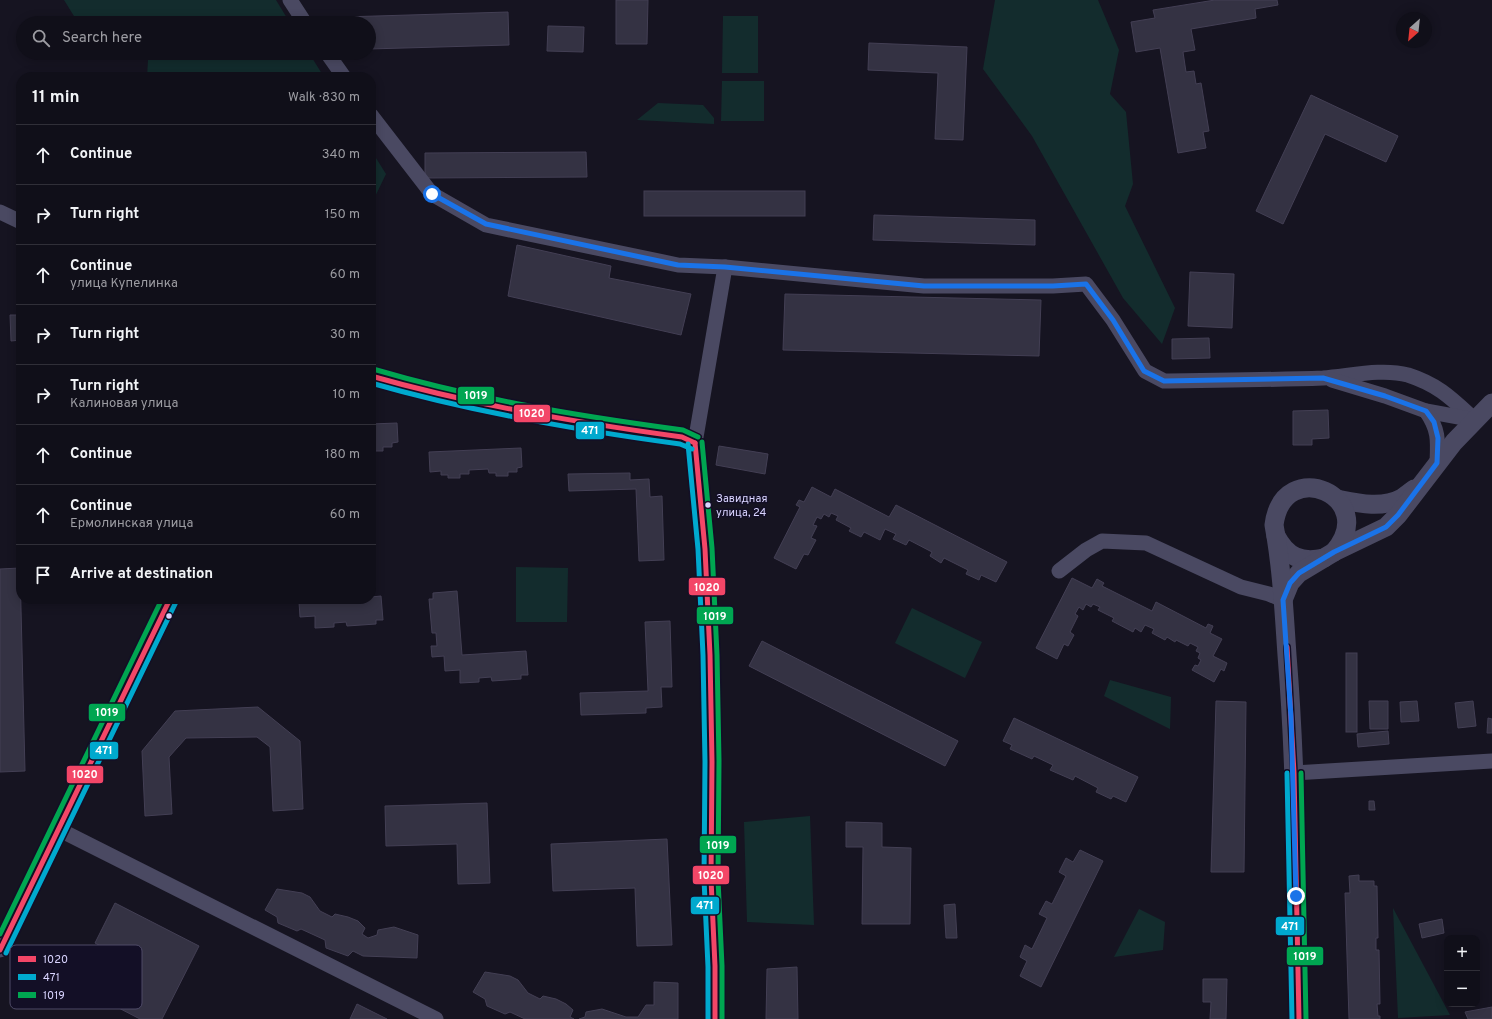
<!DOCTYPE html>
<html lang="en">
<head>
<meta charset="utf-8">
<style>
  :root { --surface:#100f19; --page:#191822; --text:#f1f3f6; --muted:#9c9ca2; --line:#302f38 }
  body { margin:0; font-family:Overpass,sans-serif; background:var(--page); color:var(--text) }
  .controls { position:absolute; right:12px; bottom:12px; display:grid; overflow:hidden; border-radius:8px; box-shadow:0 2px 10px #0003 }
  .controls button { width:36px; height:36px; display:grid; place-items:center; padding:0; border:0; border-bottom:1px solid var(--line); background:var(--surface); color:var(--text); font:20px sans-serif }
  .compass { position:absolute; left:1396px; top:12px; width:36px; height:36px; border-radius:50%; background:var(--surface); box-shadow:0 2px 10px #0003; rotate:207deg }
  .stop { position:absolute; width:12px; height:12px; margin:-9px; border:3px solid #1a73e8; border-radius:50%; background:#fff }
  .stop.end { background:#1a73e8; border-color:#fff; box-shadow:0 1px 4px #0008 }
  .list { margin:0; padding:0; list-style:none }
  h2 { display:flex; justify-content:space-between; align-items:center; height:52px; margin:0; padding:0 16px; font-size:17px }
  h2 small { font-size:13px; font-weight:400; color:var(--muted) }
  .list li { display:grid; grid-template-columns:26px 1fr auto; gap:12px; align-items:center; box-sizing:border-box; height:60px; padding:0 16px; border-top:1px solid var(--line) }
  .list b { display:block; font-size:15px; white-space:nowrap }
  .list p { margin:0; font-size:13px; white-space:nowrap; color:var(--muted) }
  .list em { font-size:13px; font-style:normal; color:var(--muted) }
  .icon { flex:none; width:22px; height:22px; fill:none; stroke:currentColor; stroke-width:2; stroke-linecap:round; stroke-linejoin:round }
  .map { position:relative; flex:none; width:1492px; height:1019px; overflow:hidden }
  .search { position:absolute; background:var(--surface); box-shadow:0 2px 10px #0003; left:16px; top:16px; width:360px; height:44px; display:flex; align-items:center; gap:10px; box-sizing:border-box; padding:0 14px; border-radius:22px; color:var(--muted); font-size:15px }
  .panel { position:absolute; background:var(--surface); box-shadow:0 2px 10px #0003; left:16px; top:72px; width:360px; height:532px; border-radius:16px }
  .map>svg:first-child { display:block }
</style>
</head>
<body>
<div class="map">
<svg width="1492" height="1019" viewBox="0 0 1492 1019">
  <rect width="100%" height="100%" fill="#161421"/>
  <g fill="#132c2d">
    <path d="M64 0H276L290 23H112L98 19 77 21Z"/>
    <path d="M995 0H1098L1119 50 1110 94 1126 112 1133 184 1125 206 1175 308 1162 344 1123 298 1032 136 983 69Z"/>
    <path d="M723 16H758V73H722Z"/>
    <path d="M144 53H309L324 77H147L148 60Z"/>
    <path d="M722 81H764V121H721Z"/>
    <path d="M658 103 703 105 714 118V124L637 120Z"/>
    <path d="M371 150 386 174 371 205Z"/>
    <path d="M516 567 568 568 567 622H516Z"/>
    <path d="M912 608 982 642 965 678 895 643Z"/>
    <path d="M1110 680 1171 697 1170 729 1104 696Z"/>
    <path d="M810 816 814 925 747 922 744 822Z"/>
    <path d="M1393 908 1450 1015 1398 1018Z"/>
    <path d="M1139 909 1165 922 1163 950 1114 957Z"/>
  </g>
  <g fill="#343243" stroke="#433f54">
    <path d="M616 0H648L647 44H616Z"/>
    <path d="M1215 0H1277L1278 5 1255 9 1256 18 1191 29 1195 50 1183 52 1186 72 1194 71 1196 84 1201 83 1209 131 1203 132 1206 148 1178 153 1160 48 1136 52 1131 22 1155 18 1153 10Z"/>
    <path d="M508 12 509 45 369 49V23H343V17Z"/>
    <path d="M548 26 584 27 583 52 547 51Z"/>
    <path d="M869 43 967 47 963 140 935 139 938 73 868 70Z"/>
    <path d="M1311 95 1398 136 1386 162 1325 134 1283 224 1256 211Z"/>
    <path d="M586 152 587 177 425 178V153Z"/>
    <rect x="644" y="191" width="161" height="25"/>
    <path d="M874 215 1035 220V245L873 240Z"/>
    <path d="M517 245 611 266 609 278 691 294 681 335 508 296Z"/>
    <path d="M1190 272 1234 274 1232 328 1188 326Z"/>
    <path d="M785 294 1041 300 1039 356 783 350Z"/>
    <path d="M10 315H21V340L11 341Z"/>
    <path d="M1209 338 1210 358 1172 359V339Z"/>
    <path d="M1328 410 1329 438 1312 439V445H1293V411Z"/>
    <path d="M397 423 398 442 392 443V447H383V451H371V424Z"/>
    <path d="M719 446 768 454 765 474 716 465Z"/>
    <path d="M521 448 522 467 517 468V472H508V476H496V473H489L488 469 469 470V474H460V478H448V475H441V471L430 472 429 452Z"/>
    <path d="M630 473V480L649 479 650 497 662 496 664 560 639 561 636 489 569 491 568 474Z"/>
    <path d="M812 487 831 497 835 489 889 517 896 505 1007 562 996 582 981 575 979 580 966 574 968 570 944 558 941 563 930 556 932 552 909 540 906 545 893 539 896 534 885 529 880 540 864 532 861 537 849 531 851 528 836 520 838 516 831 513 829 517 824 514 821 519 817 517 813 525 817 526 811 538 816 540 808 555 804 554 796 569 774 558 800 507 796 505 799 500 804 502Z"/>
    <path d="M20 568 25 771 0 772V569Z"/>
    <path d="M1072 578 1092 588 1097 579 1104 583 1102 586 1152 611 1156 602 1206 628 1208 624 1213 626 1210 633 1222 639 1213 656 1227 663 1224 671 1221 669 1214 682 1192 670 1195 665 1198 666 1201 660 1198 658 1200 653 1196 651 1198 647 1190 643 1188 646 1176 640 1175 642 1167 637 1165 640 1152 633 1154 629 1145 625 1141 632 1135 628 1133 632 1112 621 1114 618 1098 610 1100 607 1093 604 1091 607 1086 604 1083 610 1079 607 1075 614 1078 616 1070 632 1074 635 1068 646 1064 644 1057 659 1036 648Z"/>
    <path d="M457 591 462 655 526 651 528 675H521V679L492 681 491 677 479 678V682L460 683V670L445 671 444 656 432 657 431 646H437L436 633H432L429 599H433V593Z"/>
    <path d="M381 596 383 620H376V624L347 626 346 622 334 623V627L315 628V616L300 617 299 602H287V599H316L317 601 371 599V597Z"/>
    <path d="M670 621 672 687H661L662 707 646 708V713L581 715 580 693 648 691 645 622Z"/>
    <path d="M762 641 958 741 945 766 749 666Z"/>
    <rect x="1346" y="653" width="11" height="79"/>
    <path d="M1216 701 1246 702 1244 872H1211Z"/>
    <path d="M1369 701H1388V729H1370Z"/>
    <path d="M1417 701 1419 721 1401 722 1400 702Z"/>
    <path d="M1473 701 1476 726 1458 728 1455 703Z"/>
    <path d="M258 707 300 741 303 809 273 811 270 747 257 737 186 738 169 757 172 814 145 816 142 751 175 711Z"/>
    <path d="M1014 718 1138 777 1126 802 1113 796 1111 799 1096 792 1098 788 1075 776 1073 780 1050 770 1053 765 1034 756 1032 759 1010 749 1012 745 1003 741Z"/>
    <path d="M1488 718 1492 719V733H1487Z"/>
    <path d="M1388 731 1389 744 1358 747 1357 734Z"/>
    <path d="M1369 801H1374L1375 810H1369Z"/>
    <path d="M487 803 490 883 458 884 457 844 386 846 385 806Z"/>
    <path d="M846 822 882 823V847L911 848 910 924H862L863 847H846Z"/>
    <path d="M667 839 672 945 637 946 635 888 553 891 551 844Z"/>
    <path d="M1080 850 1103 861 1041 987 1020 976 1027 961 1020 957 1025 945 1032 949 1047 918 1039 914 1046 901 1052 904 1066 876 1059 872 1066 858 1073 862Z"/>
    <path d="M1359 875V881H1374V886H1377L1378 938H1376V950H1379L1380 1004H1377L1378 1016H1380V1019H1349L1345 893H1350L1349 876Z"/>
    <path d="M277 889 302 893 310 897 320 911 332 917 335 914 348 917 358 921 365 928 362 934 368 938 377 935 378 930 394 927 418 935 417 958 363 956 353 951 348 956 326 948 325 940 301 929 297 931 278 923 277 917 265 910Z"/>
    <path d="M115 903 199 946 162 1019H140L113 1005 130 972 122 968 126 959 95 943Z"/>
    <path d="M955 904 957 938H946L944 905Z"/>
    <path d="M1442 919 1444 933 1422 938 1419 924Z"/>
    <path d="M797 967 798 1019H766L767 969Z"/>
    <path d="M485 972 510 976 518 980 528 993 540 999 543 996 556 999 566 1004 573 1010 570 1017 574 1019H525L510 1012 505 1014 487 1006 485 999 473 992Z"/>
    <path d="M1203 979H1227L1226 1019H1210L1211 1002H1203Z"/>
    <path d="M654 982 678 983V1019H579L585 1017 586 1012 602 1009 626 1017H638L646 1005H654Z"/>
    <path d="M357 1004 387 1019H350Z"/>
    <path d="M1492 1007V1019H1468L1465 1012Z"/>
  </g>
  <g fill="none" stroke-linecap="round" stroke-linejoin="round">
    <g stroke="#4a4962" stroke-width="15">
      <path d="M290 0 305 23"/>
      <path d="M327 53 344 77"/>
      <path d="M371 115 432 194 486 225 678 265 725 267 924 286H1053L1086 284 1113 320 1145 371 1164 381C1217 380 1270 380 1323 378 1350 376 1382 368 1408 375 1439 385 1452 399 1475 420"/>
      <path d="M0 212 21 222"/>
      <path d="M371 376C472 407 577 423 682 437L695 443"/>
      <path d="M1332 380 1385 396 1426 411 1475 420"/>
      <path d="M1426 411C1439 430 1438 440 1437 463"/>
      <path d="M1059 571 1086 550 1102 541 1146 543 1241 587 1269 594 1283 600"/>
      <path d="M1294 773 1492 761"/>
      <path d="M58 829 436 1019"/>
      <path d="M0 950 170 599"/>
      <path d="M715 1019V961L711 868V686L708 595 702 505 695 443 725 267"/>
    </g>
    <g stroke="#4a4962" stroke-width="19">
      <path d="M1337 499C1357 503 1382 509 1402 498 1406 495 1410 492 1414 489"/>
      <path d="M1276 536C1287 557 1301 563 1324 558"/>
      <path d="M1283 600 1290 583 1299 573 1334 552 1386 527 1398 515 1454 442 1492 403"/>
      <path d="M1299 1019C1296 898 1297 776 1287 655 1284 612 1282 568 1274 525 1283 454 1381 497 1334 552"/>
    </g>
    <defs>
      <g id="bus-1">
        <path d="M371 376C473 405 577 423 682 437L695 443"/>
        <path d="M695 443 705 549 710 655 712 762 711 879 715 966V1019"/>
        <path d="M1287 647 1294 773 1299 1019"/>
        <path d="M0 950 170 599"/>
      </g>
      <g id="bus-2">
        <path d="M371 383C472 412 576 430 680 444L692 449"/>
        <path d="M688 444 698 549 703 655 705 762 704 879 708 967V1019"/>
        <path d="M1287 773 1292 1019"/>
        <path d="M6 953 176 602"/>
      </g>
      <g id="bus-3">
        <path d="M373 369C475 399 578 416 683 430L698 437"/>
        <path d="M702 442 712 548 717 655 719 761 718 879 722 966V1019"/>
        <path d="M1301 773 1306 1019"/>
        <path d="M0 934 162 599"/>
      </g>
    </defs>
    <use href="#bus-1" stroke="#130f26" stroke-width="8"/>
    <use href="#bus-2" stroke="#130f26" stroke-width="8"/>
    <use href="#bus-3" stroke="#130f26" stroke-width="8"/>
    <use href="#bus-1" stroke="#f34667" stroke-width="5"/>
    <use href="#bus-2" stroke="#00a9ce" stroke-width="5"/>
    <use href="#bus-3" stroke="#00a651" stroke-width="5"/>
  </g>
  <g fill="none" stroke-linecap="round" stroke-linejoin="round">
    <path stroke="#1a73e8" stroke-width="5" d="M432 194 486 224 678 265 725 267 924 286H1053L1086 284 1113 320 1144 371 1164 381 1323 378 1385 396 1426 411 1434 422 1438 438 1437 463 1398 515 1386 527 1334 552 1299 573 1290 583 1283 600 1291 717 1296 896"/>
  </g>
  <g fill="#d9d4ff" stroke="#130f26" stroke-width="1.5">
    <circle cx="708" cy="505" r="3.5"/>
    <circle cx="169" cy="616" r="3.5"/>
  </g>
  <g text-anchor="middle" dominant-baseline="central" stroke-width="3" stroke-linejoin="round" paint-order="stroke">
    <g font-size="11" fill="#d9d4ff" stroke="#130f26" text-anchor="start">
      <text x="716" y="499">Завидная<tspan x="716" dy="14">улица, 24</tspan></text>
    </g>
  </g>
  <rect x="10" y="945" width="132" height="64" rx="6" fill="#130f26" stroke="#4e4a67" stroke-width="1"/>
  <rect x="18" y="956" width="18" height="6" fill="#f34667"/>
  <rect x="18" y="974" width="18" height="6" fill="#00a9ce"/>
  <rect x="18" y="992" width="18" height="6" fill="#00a651"/>
  <g font-size="11" fill="#d9d4ff">
    <text x="43" y="963">1020</text>
    <text x="43" y="981">471</text>
    <text x="43" y="999">1019</text>
  </g>
  <g stroke="#130f26" stroke-width="1.5">
    <rect x="457" y="386" width="38" height="19" rx="4" fill="#00a651"/>
    <rect x="513" y="404" width="38" height="19" rx="4" fill="#f34667"/>
    <rect x="575" y="421" width="30" height="19" rx="4" fill="#00a9ce"/>
    <rect x="688" y="577" width="38" height="19" rx="4" fill="#f34667"/>
    <rect x="696" y="606" width="38" height="19" rx="4" fill="#00a651"/>
    <rect x="88" y="703" width="38" height="19" rx="4" fill="#00a651"/>
    <rect x="89" y="741" width="30" height="19" rx="4" fill="#00a9ce"/>
    <rect x="66" y="765" width="38" height="19" rx="4" fill="#f34667"/>
    <rect x="699" y="835" width="38" height="19" rx="4" fill="#00a651"/>
    <rect x="692" y="865" width="38" height="20" rx="4" fill="#f34667"/>
    <rect x="690" y="896" width="30" height="19" rx="4" fill="#00a9ce"/>
    <rect x="1275" y="916" width="30" height="20" rx="4" fill="#00a9ce"/>
    <rect x="1286" y="946" width="38" height="20" rx="4" fill="#00a651"/>
  </g>
  <g font-size="11" text-anchor="middle" font-weight="bold" fill="#fff">
    <text x="476" y="399">1019</text>
    <text x="532" y="417">1020</text>
    <text x="590" y="434">471</text>
    <text x="707" y="591">1020</text>
    <text x="715" y="620">1019</text>
    <text x="107" y="716">1019</text>
    <text x="104" y="754">471</text>
    <text x="85" y="778">1020</text>
    <text x="718" y="849">1019</text>
    <text x="711" y="879">1020</text>
    <text x="705" y="909">471</text>
    <text x="1290" y="930">471</text>
    <text x="1305" y="960">1019</text>
  </g>
</svg>
<div class="controls">
<button>+</button>
<button>−</button>
</div>
<svg class="compass" viewBox="-18 -18 36 36"><path d="M0-13l5 13h-10z" fill="#e53935"/><path d="M0 13l5-13h-10z" fill="#9c9ca2"/></svg>
<div class="stop" style="left:432px;top:194px"></div>
<div class="stop end" style="left:1296px;top:896px"></div>
<div class="search"><svg class="icon" aria-label="search" viewBox="0 0 24 24"><circle cx="10" cy="10" r="6"/><path d="M15 15l6 6"/></svg>Search here</div>
<section class="panel">
<h2>11 min<small>Walk · 830 m</small></h2>
<ul class="list">
<li><svg class="icon" aria-label="ahead" viewBox="0 0 24 24"><path d="M12 20V5M6 11l6-6 6 6"/></svg><div><b>Continue</b></div><em>340 m</em></li>
<li><svg class="icon" aria-label="right" viewBox="0 0 24 24"><path d="M7 20v-9h11M14 6l5 5-5 5"/></svg><div><b>Turn right</b></div><em>150 m</em></li>
<li><svg class="icon" aria-label="ahead" viewBox="0 0 24 24"><path d="M12 20V5M6 11l6-6 6 6"/></svg><div><b>Continue</b><p>улица Купелинка</p></div><em>60 m</em></li>
<li><svg class="icon" aria-label="right" viewBox="0 0 24 24"><path d="M7 20v-9h11M14 6l5 5-5 5"/></svg><div><b>Turn right</b></div><em>30 m</em></li>
<li><svg class="icon" aria-label="right" viewBox="0 0 24 24"><path d="M7 20v-9h11M14 6l5 5-5 5"/></svg><div><b>Turn right</b><p>Калиновая улица</p></div><em>10 m</em></li>
<li><svg class="icon" aria-label="ahead" viewBox="0 0 24 24"><path d="M12 20V5M6 11l6-6 6 6"/></svg><div><b>Continue</b></div><em>180 m</em></li>
<li><svg class="icon" aria-label="ahead" viewBox="0 0 24 24"><path d="M12 20V5M6 11l6-6 6 6"/></svg><div><b>Continue</b><p>Ермолинская улица</p></div><em>60 m</em></li>
<li><svg class="icon" aria-label="arrive" viewBox="0 0 24 24"><path d="M6 21V4h12l-3 4 3 4H6"/></svg><div><b>Arrive at destination</b></div></li>
</ul>
</section>
</div>
</body>
</html>
